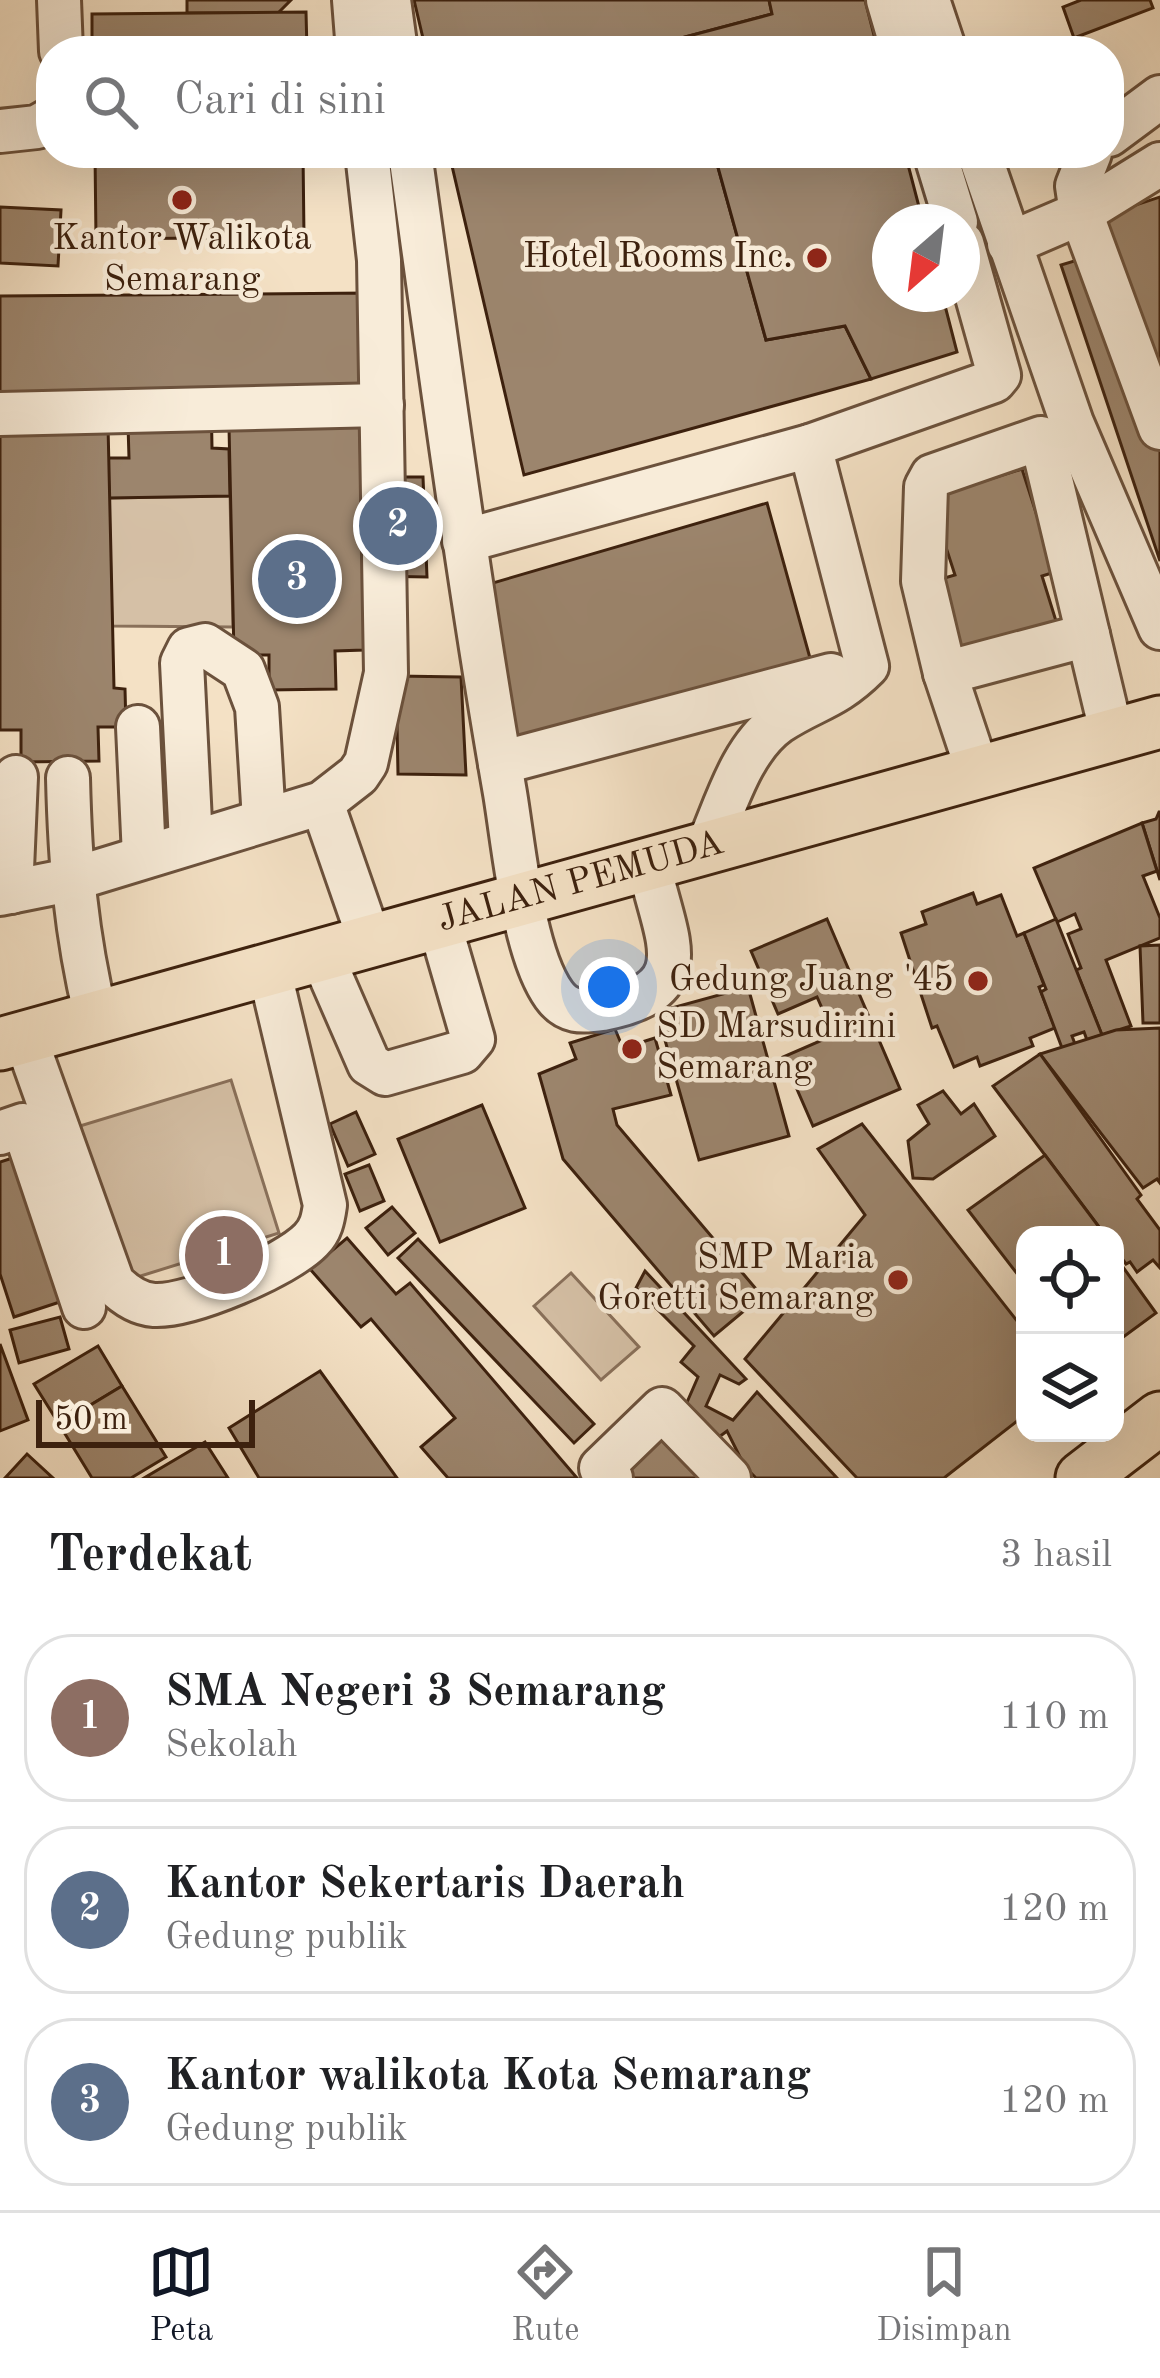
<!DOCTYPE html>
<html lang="id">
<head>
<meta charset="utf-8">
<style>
  :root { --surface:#fff; --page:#f2f2f2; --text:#202124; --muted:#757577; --line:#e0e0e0; --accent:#111827 }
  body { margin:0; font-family:"Old Standard TT",serif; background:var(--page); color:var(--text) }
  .controls { position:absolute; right:36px; bottom:36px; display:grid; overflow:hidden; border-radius:24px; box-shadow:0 12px 48px #0002 }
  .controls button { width:108px; height:108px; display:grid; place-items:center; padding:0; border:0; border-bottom:3px solid var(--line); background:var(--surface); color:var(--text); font:60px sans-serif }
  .compass { position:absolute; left:872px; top:204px; width:108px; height:108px; border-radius:50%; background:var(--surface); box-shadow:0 12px 48px #0002; rotate:208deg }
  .scale { position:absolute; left:36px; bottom:30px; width:219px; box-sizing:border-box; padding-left:12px; border:6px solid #3d210e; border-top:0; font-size:33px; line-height:42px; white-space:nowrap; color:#3d210e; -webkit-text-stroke:9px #f8ecd9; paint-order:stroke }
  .you { position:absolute; left:609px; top:987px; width:42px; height:42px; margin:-30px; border:9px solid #fff; border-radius:50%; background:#1a73e8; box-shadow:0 0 0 18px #1a73e833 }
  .badge { display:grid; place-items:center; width:78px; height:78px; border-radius:50%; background:var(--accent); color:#fff; font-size:39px; font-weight:700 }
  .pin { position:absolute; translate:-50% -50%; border:6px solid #fff; box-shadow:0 3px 12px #0006 }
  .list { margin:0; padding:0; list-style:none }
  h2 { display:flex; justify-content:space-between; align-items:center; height:156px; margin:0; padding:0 48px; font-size:51px }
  h2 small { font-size:39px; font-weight:400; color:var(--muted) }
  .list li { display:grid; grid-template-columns:78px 1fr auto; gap:36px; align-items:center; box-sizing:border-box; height:168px; margin:0 24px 24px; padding:0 24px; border:3px solid var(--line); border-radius:48px }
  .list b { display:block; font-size:45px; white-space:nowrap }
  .list p { margin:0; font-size:39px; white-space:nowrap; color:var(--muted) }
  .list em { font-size:39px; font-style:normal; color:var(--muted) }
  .icon { flex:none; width:66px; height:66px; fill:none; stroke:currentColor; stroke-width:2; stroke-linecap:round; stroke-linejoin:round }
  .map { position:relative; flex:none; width:1160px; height:1478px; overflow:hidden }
  .search { position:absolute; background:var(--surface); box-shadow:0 12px 48px #0002; left:36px; right:36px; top:36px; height:132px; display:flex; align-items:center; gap:30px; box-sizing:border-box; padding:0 42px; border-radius:48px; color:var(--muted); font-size:45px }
  .sheet { height:732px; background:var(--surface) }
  nav { display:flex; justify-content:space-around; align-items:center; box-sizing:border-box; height:168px; border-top:3px solid var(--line); background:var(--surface); font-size:33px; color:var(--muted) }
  nav a { display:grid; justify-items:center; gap:6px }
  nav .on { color:var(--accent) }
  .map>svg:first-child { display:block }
</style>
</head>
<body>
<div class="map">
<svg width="1160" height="1478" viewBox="0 0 1160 1478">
  <rect width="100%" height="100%" fill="#f4e1c5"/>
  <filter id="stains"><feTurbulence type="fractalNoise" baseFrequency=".00167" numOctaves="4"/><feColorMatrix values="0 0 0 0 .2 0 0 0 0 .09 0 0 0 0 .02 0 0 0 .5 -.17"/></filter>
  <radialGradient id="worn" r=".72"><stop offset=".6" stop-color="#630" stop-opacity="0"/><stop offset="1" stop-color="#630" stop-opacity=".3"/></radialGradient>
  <g fill="#d5c0a6" stroke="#89705a" stroke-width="3">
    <path d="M230 496 233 627 112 626 109 498Z"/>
    <path d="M231 1080 279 1233 118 1283 70 1129Z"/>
    <path d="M571 1273 639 1347 601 1380 534 1306Z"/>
  </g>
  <g fill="#9c856d" stroke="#3d210e" stroke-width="3">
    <path d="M187 0H291L278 13H187Z"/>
    <path d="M414 0H769L772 14 681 38 685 51H426Z"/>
    <path d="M769 0H865L878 51H685L681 38 772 14Z"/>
    <path d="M1081 0H1150L1153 8 1074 38 1063 7Z"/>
    <path d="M306 12 307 51H92V14Z"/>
    <path d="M95 153H303L304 237 96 239Z"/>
    <path d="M449 153H714L766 340 845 326 871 379 524 475Z"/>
    <path d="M714 153H905L923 222H890V294H942L957 352 871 379 845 326 766 340Z"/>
    <path d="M1160 197V561L1061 265 1078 260V224Z"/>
    <path d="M0 207 61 210 58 266 0 263Z"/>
    <path d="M368 293 369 390 0 392V296Z"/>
    <path d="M211 391 212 448 229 449 230 496 109 498 108 458H129L127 392Z"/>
    <path d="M108 425 114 688 125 689 126 727H98L99 761 21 762V730H0V427Z"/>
    <path d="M360 426 364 650 335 651 336 689 269 690V655H234L229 427Z"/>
    <path d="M1022 469 1055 572 1042 576 1056 621 949 654 927 583 955 575 930 498Z"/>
    <path d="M371 477H423L427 577 372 576Z"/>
    <path d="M767 503 810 658 508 740 479 587Z"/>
    <path d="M396 676 461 677 466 775 398 774Z"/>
    <path d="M1159 812H1160V880L1142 823 1156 819Z"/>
    <path d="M1142 823 1157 871 1143 876 1160 918V938L1106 960 1131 1026 1102 1035 1076 970 1081 968 1068 934 1081 929 1075 914 1057 922 1034 868Z"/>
    <path d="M973 893 977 904 1001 895 1017 936 1024 933 1044 985 1039 987 1055 1028 1030 1038 1033 1046 980 1066 977 1057 954 1067 937 1026 932 1028 901 933 926 924 922 912Z"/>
    <path d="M827 919 900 1089 813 1126 783 1057 834 1035 817 997 778 1014 751 951Z"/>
    <path d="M1056 919 1102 1035 1087 1040 1084 1032 1072 1036 1075 1044 1062 1048 1041 992 1046 989 1024 933Z"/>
    <path d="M1160 945V1023H1143L1140 946Z"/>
    <path d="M748 987 789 1136 699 1160 657 1012Z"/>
    <path d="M1160 1028V1183L1157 1179 1143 1188 1040 1054 1116 1030Z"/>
    <path d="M615 1029 623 1048 655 1038 671 1095 613 1109 617 1125 762 1296 714 1336 563 1159 539 1074 576 1059 570 1043Z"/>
    <path d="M1040 1054 1141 1195 1137 1199 1160 1230V1268L1153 1260 1137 1272 1130 1262 1126 1264 1115 1249V1235H1105L993 1086Z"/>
    <path d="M943 1091 961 1114 974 1104 995 1136 933 1179 913 1178 908 1141 929 1124 918 1105Z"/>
    <path d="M482 1105 525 1208 440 1242 398 1139Z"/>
    <path d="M356 1112 375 1154 348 1166 330 1124Z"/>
    <path d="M862 1124 1025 1331V1415L944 1478H857L745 1359 865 1215 818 1149Z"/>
    <path d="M25 1154 72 1298 14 1317 0 1274V1162Z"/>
    <path d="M1045 1155 1105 1235H1025V1284L968 1210Z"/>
    <path d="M369 1165 384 1201 360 1211 345 1174Z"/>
    <path d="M392 1207 415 1233 388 1255 366 1228Z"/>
    <path d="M347 1238 396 1294 410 1283 577 1478H448L421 1447 455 1418 371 1319 361 1327 310 1269Z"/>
    <path d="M418 1239 594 1424 574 1443 398 1258Z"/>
    <path d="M1115 1256 1156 1313 1115 1343Z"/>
    <path d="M645 1271 746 1379 739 1384 720 1375 706 1406 733 1420 757 1392 837 1478H756L745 1467 727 1431 711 1443 681 1416 698 1377 681 1362 694 1346 636 1288Z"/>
    <path d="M60 1317 69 1349 19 1363 10 1330Z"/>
    <path d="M0 1344 28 1420 0 1431Z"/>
    <path d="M98 1346 122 1386 59 1424 34 1384Z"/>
    <path d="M320 1371 397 1478H259L229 1428Z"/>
    <path d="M122 1386 166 1457 131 1478H92L59 1424Z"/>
    <path d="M659 1421 714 1478H630L615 1462Z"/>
    <path d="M205 1442 228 1478H144Z"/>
    <path d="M27 1454 53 1478H5Z"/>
  </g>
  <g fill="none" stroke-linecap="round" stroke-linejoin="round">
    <defs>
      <g id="minor">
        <path d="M59 0 61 51"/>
        <path d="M354 0 358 51"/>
        <path d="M389 0 396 51"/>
        <path d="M888 0 903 51"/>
        <path d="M928 0 945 51"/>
        <path d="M0 131 37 127 51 119"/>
        <path d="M1109 135 1160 97"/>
        <path d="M410 153C440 367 468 580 505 793 514 847 523 952 554 995 567 1013 582 1012 602 1009 703 990 664 938 649 864"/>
        <path d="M935 153 956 222"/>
        <path d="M979 153 1072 423 1160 628"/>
        <path d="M1090 153 1077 186 1081 213 1160 428"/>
        <path d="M1009 244 1081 213 1160 164"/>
        <path d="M0 414 382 405"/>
        <path d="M464 541 810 446"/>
        <path d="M945 673 1088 635"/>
        <path d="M138 727 144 856"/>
        <path d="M500 763 831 675"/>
        <path d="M978 772 945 673 923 581 926 487 932 476 1041 438 1112 735"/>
        <path d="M68 778C70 863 76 934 96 1017"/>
        <path d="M322 803 370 941"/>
        <path d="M191 842 182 663 189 649 205 645 243 670 257 707 264 820"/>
        <path d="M708 846C726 805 741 749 779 722 814 699 834 699 867 666L810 446 994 381 999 375 962 243"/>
        <path d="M11 892 16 777"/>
        <path d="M0 894 70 880 322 803 358 775 366 763 386 673 379 260 367 153"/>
        <path d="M321 954 369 1064 385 1074 462 1052 473 1039 439 922"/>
        <path d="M25 1037 113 1283C124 1294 138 1304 154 1305 190 1307 286 1266 311 1240 321 1230 323 1219 325 1205L269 969"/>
        <path d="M0 1133 23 1125 84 1307"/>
        <path d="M611 1478 601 1468 662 1409 729 1478"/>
      </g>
      <g id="major">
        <path id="s1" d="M0 1044 1160 722"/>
        <path d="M1082 1478 1160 1418"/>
      </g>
    </defs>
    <use href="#minor" stroke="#6b513c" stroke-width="48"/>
    <use href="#major" stroke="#3d210e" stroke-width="57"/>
    <use href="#minor" stroke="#f8ecd9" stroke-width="42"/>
    <use href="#major" stroke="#f4e1c5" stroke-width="51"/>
  </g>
  <g fill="#8f2418" stroke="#f8ecd9" stroke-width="4.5">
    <circle cx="182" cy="200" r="12"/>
    <circle cx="817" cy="258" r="12"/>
    <circle cx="978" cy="981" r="12"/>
    <circle cx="632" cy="1049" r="12"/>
    <circle cx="898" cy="1280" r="12"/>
  </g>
  <g text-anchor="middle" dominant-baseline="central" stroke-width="9" stroke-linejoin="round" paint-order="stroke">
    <g font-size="36" fill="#3d210e" stroke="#f8ecd9" text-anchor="end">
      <text x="182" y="240" text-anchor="middle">Kantor Walikota<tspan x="182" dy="41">Semarang</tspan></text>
      <text x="793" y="258">Hotel Rooms Inc.</text>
      <text x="954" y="981">Gedung Juang '45</text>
      <text x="656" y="1028" text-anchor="start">SD Marsudirini<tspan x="656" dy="41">Semarang</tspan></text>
      <text x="874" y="1259">SMP Maria<tspan x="874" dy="41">Goretti Semarang</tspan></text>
    </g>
    <g font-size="36" fill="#3d210e" stroke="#f8ecd9">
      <text stroke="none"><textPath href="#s1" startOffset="603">JALAN PEMUDA</textPath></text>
    </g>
  </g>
  <rect width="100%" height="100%" filter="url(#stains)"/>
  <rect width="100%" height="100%" fill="url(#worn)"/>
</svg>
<div class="controls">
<button><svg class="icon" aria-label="locate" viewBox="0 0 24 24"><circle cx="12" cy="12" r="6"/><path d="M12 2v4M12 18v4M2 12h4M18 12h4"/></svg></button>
<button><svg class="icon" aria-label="layers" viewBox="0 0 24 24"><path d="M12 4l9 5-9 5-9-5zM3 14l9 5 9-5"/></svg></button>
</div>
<svg class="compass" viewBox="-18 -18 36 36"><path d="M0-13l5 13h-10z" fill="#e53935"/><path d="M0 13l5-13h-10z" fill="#757577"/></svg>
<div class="scale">50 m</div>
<div class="you"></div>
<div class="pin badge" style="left:224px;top:1255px;background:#8d6e63">1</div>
<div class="pin badge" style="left:398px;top:526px;background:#5c6f8a">2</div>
<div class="pin badge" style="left:297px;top:579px;background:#5c6f8a">3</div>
<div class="search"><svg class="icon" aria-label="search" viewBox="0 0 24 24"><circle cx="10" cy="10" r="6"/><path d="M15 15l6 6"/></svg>Cari di sini</div>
</div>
<section class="sheet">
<h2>Terdekat<small>3 hasil</small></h2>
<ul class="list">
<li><span class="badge" style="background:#8d6e63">1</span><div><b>SMA Negeri 3 Semarang</b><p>Sekolah</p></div><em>110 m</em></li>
<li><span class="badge" style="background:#5c6f8a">2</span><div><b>Kantor Sekertaris Daerah</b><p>Gedung publik</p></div><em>120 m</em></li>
<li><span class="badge" style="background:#5c6f8a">3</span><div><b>Kantor walikota Kota Semarang</b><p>Gedung publik</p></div><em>120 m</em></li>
</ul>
</section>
<nav>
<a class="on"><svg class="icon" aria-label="map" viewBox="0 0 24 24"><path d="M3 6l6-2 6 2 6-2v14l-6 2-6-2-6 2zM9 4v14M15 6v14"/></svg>Peta</a>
<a><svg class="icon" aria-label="directions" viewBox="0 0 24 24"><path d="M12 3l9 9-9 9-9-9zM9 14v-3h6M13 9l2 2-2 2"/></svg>Rute</a>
<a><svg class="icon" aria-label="saved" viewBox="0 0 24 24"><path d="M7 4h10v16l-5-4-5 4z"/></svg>Disimpan</a>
</nav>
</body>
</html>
